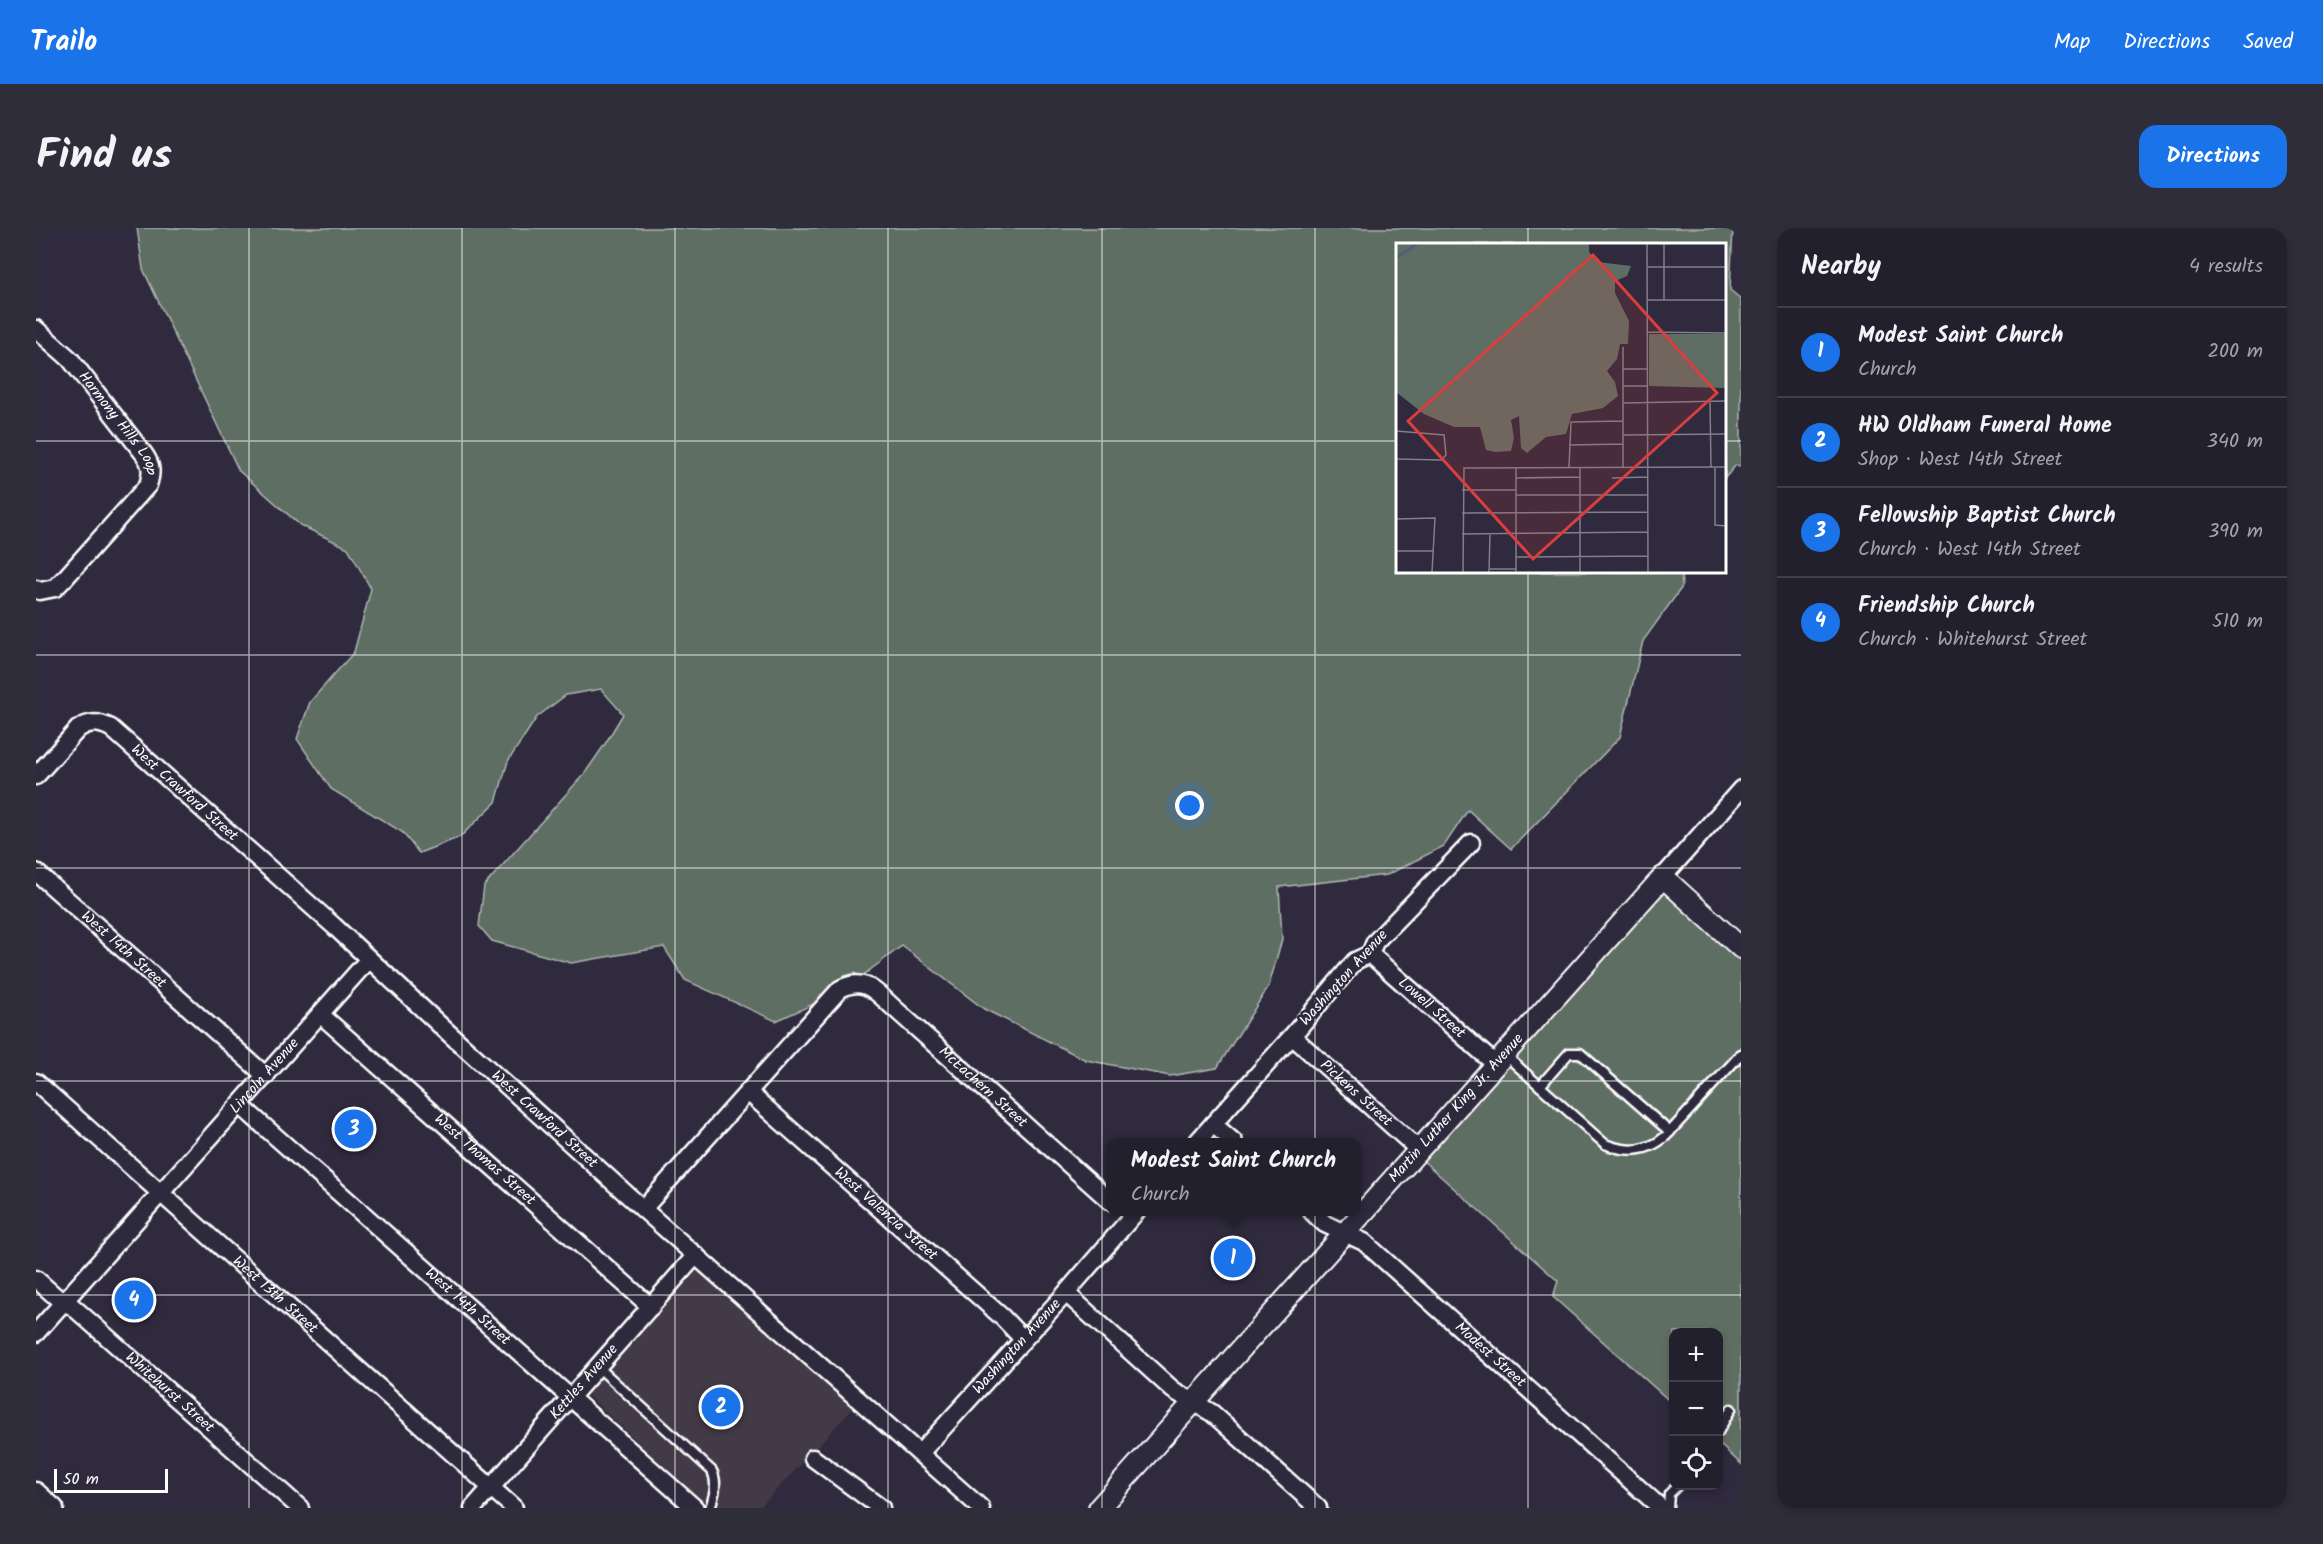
<!DOCTYPE html>
<html lang="en">
<head>
<meta charset="utf-8">
<style>
  :root { --surface:#23202e; --page:#2f2d3a; --text:#f1f3f6; --muted:#a3a3aa; --line:#403e4a; --accent:#1a73e8 }
  body { margin:0; font-family:Kalam,sans-serif; background:var(--page); color:var(--text) }
  .controls { position:absolute; right:18px; bottom:18px; display:grid; overflow:hidden; border-radius:12px; box-shadow:0 3px 9px #0003 }
  .controls button { width:54px; height:54px; display:grid; place-items:center; padding:0; border:0; border-bottom:2px solid var(--line); background:var(--surface); color:var(--text); font:30px sans-serif }
  .scale { position:absolute; left:18px; bottom:15px; width:114px; box-sizing:border-box; padding-left:6px; border:3px solid #fff; border-top:0; font-size:16px; line-height:21px; white-space:nowrap; color:#fff; -webkit-text-stroke:4px #2f2a3d; paint-order:stroke }
  .you { position:absolute; left:1154px; top:578px; width:21px; height:21px; margin:-15px; border:4px solid #fff; border-radius:50%; background:#1a73e8; box-shadow:0 0 0 9px #1a73e833 }
  .badge { display:grid; place-items:center; width:39px; height:39px; border-radius:50%; background:var(--accent); color:#fff; font-size:20px; font-weight:700 }
  .pin { position:absolute; translate:-50% -50%; border:3px solid #fff; box-shadow:0 2px 6px #0006 }
  .popup { position:absolute; left:1070px; top:910px; width:255px; height:78px; box-sizing:border-box; display:grid; place-content:center; border-radius:12px; background:var(--surface); filter:drop-shadow(0 2px 4px #0005); font-size:20px; white-space:nowrap; color:var(--muted) }
  .popup b { font-size:22px; color:var(--text) }
  .popup::after { content:''; position:absolute; left:50%; top:100%; margin-left:-12px; border:12px solid transparent; border-top-color:var(--surface) }
  .list { margin:0; padding:0; list-style:none }
  h2 { display:flex; justify-content:space-between; align-items:center; height:78px; margin:0; padding:0 24px; font-size:26px }
  h2 small { font-size:20px; font-weight:400; color:var(--muted) }
  .list li { display:grid; grid-template-columns:39px 1fr auto; gap:18px; align-items:center; box-sizing:border-box; height:90px; padding:0 24px; border-top:2px solid var(--line) }
  .list b { display:block; font-size:22px; white-space:nowrap }
  .list p { margin:0; font-size:20px; white-space:nowrap; color:var(--muted) }
  .list em { font-size:20px; font-style:normal; color:var(--muted) }
  .icon { flex:none; width:33px; height:33px; fill:none; stroke:currentColor; stroke-width:2; stroke-linecap:round; stroke-linejoin:round }
  .map { position:relative; flex:none; width:1705px; height:1280px; overflow:hidden; border-radius:18px }
  header { display:flex; align-items:center; gap:36px; box-sizing:border-box; height:84px; padding:0 30px; background:var(--accent); color:#fff }
  header strong { font-size:28px }
  nav { display:flex; gap:33px; margin-inline-start:auto; font-size:21px }
  .intro { display:flex; align-items:center; justify-content:space-between; box-sizing:border-box; height:144px; padding:0 36px }
  h1 { margin:0; font-size:42px }
  .button { padding:15px 27px; border-radius:18px; background:var(--accent); color:#fff; font-size:21px; font-weight:700 }
  main { display:flex; gap:36px; padding:0 36px }
  aside { flex:1; background:var(--surface); border-radius:18px; box-shadow:0 3px 9px #0003 }
  .map>svg:first-child { display:block }
</style>
</head>
<body>
<header>
<strong>Trailo</strong>
<nav><a>Map</a><a>Directions</a><a>Saved</a></nav>
</header>
<div class="intro"><h1>Find us</h1><a class="button">Directions</a></div>
<main>
<div class="map">
<svg width="1705" height="1280" viewBox="0 0 1705 1280">
  <rect width="100%" height="100%" fill="#2f2a3d"/>
  <filter id="ink" filterUnits="userSpaceOnUse"><feTurbulence type="fractalNoise" baseFrequency=".0167" numOctaves="2"/><feDisplacementMap in="SourceGraphic" scale="12" xChannelSelector="R" yChannelSelector="G"/><feConvolveMatrix kernelMatrix="1 2 1 2 8 2 1 2 1" color-interpolation-filters="sRGB"/></filter>
  <g filter="url(#ink)">
    <path fill="#423a46" d="M660 1039 818 1179 779 1221 776 1219 767 1234 723 1280H673L549 1165Z"/>
    <g fill="#5f6e64" stroke="#afb6b2" stroke-width="1.5">
      <path d="M101 0H1697L1694 62 1705 71V239L1700 237 1689 250 1688 16H1362V344H1645L1646 359 1607 413 1584 509 1475 621 1432 582 1408 618 1351 647 1243 659 1246 711 1233 758 1181 840 1134 848 1050 832 948 781 866 718 826 748 821 747 819 745 808 748 807 751 798 756 782 774 740 793 649 752 628 719 535 735 456 713 443 698 448 658 549 545 569 516 587 486 565 461 530 467 501 489 472 533 460 574 424 609 383 625 366 604 295 561 261 511 274 474 318 424 335 361 312 320 264 297 203 243 107 41Z"/>
      <path d="M1627 661 1705 732V1236L1683 1216 1682 1104H1638L1637 1176 1517 1069 1522 1053 1385 931Z"/>
    </g>
    <g fill="none" stroke-linecap="round" stroke-linejoin="round">
      <defs>
        <g id="service">
          <path d="M1468 826 1569 916C1591 925 1612 924 1630 908L1705 826"/>
          <path d="M1504 858 1533 825H1544L1634 904"/>
          <path d="M562 1139 676 1243C682 1255 678 1268 674 1280"/>
          <path d="M1682 1204 1695 1181"/>
          <path d="M1632 1280 1633 1266 1641 1258"/>
        </g>
        <g id="minor">
          <path id="s1" d="M0 101 34 131 108 226C116 237 116 245 112 257L30 349 19 360 4 363 0 361"/>
          <path id="s2" d="M0 548 42 501C54 493 63 494 75 500L298 698 406 799 607 981 945 1280"/>
          <path id="s3" d="M0 644 230 848"/>
          <path d="M1627 649 1705 561"/>
          <path id="s4" d="M1334 726 1459 836"/>
          <path id="s5" d="M284 786 615 1079"/>
          <path id="s6" d="M1256 808 1383 922"/>
          <path id="s7" d="M0 854 478 1280"/>
          <path id="s8" d="M712 864 966 1089 987 1111"/>
          <path id="s9" d="M204 877 659 1280"/>
          <path d="M1177 896 1198 914"/>
          <path d="M1161 914 1256 808 1319 733 1334 726 1339 714 1435 615"/>
          <path id="s10" d="M607 981 804 761C829 748 840 764 858 780L1074 973"/>
          <path id="s11" d="M1276 984 1289 996 1328 1014 1625 1280"/>
          <path id="s12" d="M0 1051 27 1075 36 1078 264 1280"/>
          <path d="M1030 1065 1137 1162 1176 1185 1282 1280"/>
          <path id="s13" d="M0 1105 333 731"/>
          <path id="s14" d="M884 1225 1030 1065 1100 984"/>
          <path d="M777 1230 845 1280"/>
          <path d="M0 1263 19 1280"/>
          <path id="s15" d="M437 1280 660 1027"/>
        </g>
        <g id="tertiary">
          <path id="s16" d="M1063 1280 1627 649 1705 720"/>
        </g>
      </defs>
      <use href="#service" stroke="#fff" stroke-width="13"/>
      <use href="#minor" stroke="#fff" stroke-width="21"/>
      <use href="#tertiary" stroke="#fff" stroke-width="24"/>
      <use href="#service" stroke="#2f2a3d" stroke-width="8"/>
      <use href="#minor" stroke="#2f2a3d" stroke-width="16"/>
      <use href="#tertiary" stroke="#2f2a3d" stroke-width="20"/>
    </g>
  </g>
  <path fill="none" stroke="#fff" stroke-width="1.5" stroke-opacity="0.55" d="M213 0V1280M426 0V1280M639 0V1280M852 0V1280M1066 0V1280M1279 0V1280M1492 0V16M0 213H1362M1688 213H1705M1492 344V1280M0 427H1705M0 640H1705M0 853H1705M0 1067H1705"/>
  <g text-anchor="middle" dominant-baseline="central" stroke-width="5" stroke-linejoin="round" paint-order="stroke">
    <g font-size="15" fill="#fff" stroke="#2f2a3d">
      <text stroke="none"><textPath href="#s1" startOffset="126">Harmony Hills Loop</textPath></text>
      <text stroke="none"><textPath href="#s2" startOffset="196">West Crawford Street</textPath></text>
      <text stroke="none"><textPath href="#s3" startOffset="117">West 14th Street</textPath></text>
      <text transform="translate(1308 750) rotate(-48)">Washington Avenue</text>
      <text stroke="none"><textPath href="#s4" startOffset="82">Lowell Street</textPath></text>
      <text stroke="none"><textPath href="#s13" startOffset="344">Lincoln Avenue</textPath></text>
      <text stroke="none"><textPath href="#s10" startOffset="477">McEachern Street</textPath></text>
      <text stroke="none"><textPath href="#s6" startOffset="86">Pickens Street</textPath></text>
      <text stroke="none"><textPath href="#s16" startOffset="536">Martin Luther King Jr. Avenue</textPath></text>
      <text stroke="none"><textPath href="#s2" startOffset="682">West Crawford Street</textPath></text>
      <text stroke="none"><textPath href="#s5" startOffset="220">West Thomas Street</textPath></text>
      <text stroke="none"><textPath href="#s8" startOffset="184">West Valencia Street</textPath></text>
      <text stroke="none"><textPath href="#s7" startOffset="320">West 13th Street</textPath></text>
      <text stroke="none"><textPath href="#s9" startOffset="304">West 14th Street</textPath></text>
      <text stroke="none"><textPath href="#s14" startOffset="144">Washington Avenue</textPath></text>
      <text stroke="none"><textPath href="#s11" startOffset="230">Modest Street</textPath></text>
      <text stroke="none"><textPath href="#s15" startOffset="168">Kettles Avenue</textPath></text>
      <text stroke="none"><textPath href="#s12" startOffset="176">Whitehurst Street</textPath></text>
    </g>
  </g>
  <g transform="translate(1360 15)">
    <rect width="330" height="330" fill="#2f2a3d"/>
    <path d="M0 1H193V9L202 19 235 23 231 33 219 38V50L233 78 232 101H224L221 116 211 128 219 139 222 153 207 165 176 171 170 191 150 194 131 210 125 205 123 173 115 177 118 195 115 208 99 209 90 207 84 184H58L28 171 0 149ZM253 91H330V145L253 143Z" fill="#5f6e64"/>
    <path fill="none" stroke="#505e79" stroke-width="3" d="M0 15 21 1"/>
    <path fill="none" stroke="#827f8b" stroke-width="1.5" d="M251 1 252 329M268 1V57M251 24H330M251 57H330M251 89 330 90M227 126H251M227 143H252M314 158 315 225M227 160 330 158M0 188 48 192 50 212 45 217 0 216M227 192 330 191M173 202 227 201M120 224V329M173 224 175 179 227 178M184 224V329M227 224V104M319 225V282L330 283M120 235 184 234M216 235 252 234M66 247H120M120 252H252M66 270 252 269M0 276 39 275 36 329M66 291 252 289M0 308H37M120 314 252 313M94 326H120M67 329 68 225 330 224M93 329 94 291"/>
    <path fill="#da3e3e" fill-opacity="0.15" stroke="#da3e3e" stroke-width="3" d="M197 12 321 150 137 316 12 178Z"/>
    <rect width="330" height="330" fill="none" stroke="#fff" stroke-width="3"/>
  </g>
</svg>
<div class="controls">
<button>+</button>
<button>−</button>
<button><svg class="icon" aria-label="locate" viewBox="0 0 24 24"><circle cx="12" cy="12" r="6"/><path d="M12 2v4M12 18v4M2 12h4M18 12h4"/></svg></button>
</div>
<div class="scale">50 m</div>
<div class="you"></div>
<div class="pin badge" style="left:1197px;top:1030px">1</div>
<div class="popup"><b>Modest Saint Church</b>Church</div>
<div class="pin badge" style="left:685px;top:1179px">2</div>
<div class="pin badge" style="left:318px;top:901px">3</div>
<div class="pin badge" style="left:98px;top:1072px">4</div>
</div>
<aside>
<h2>Nearby<small>4 results</small></h2>
<ul class="list">
<li><span class="badge">1</span><div><b>Modest Saint Church</b><p>Church</p></div><em>200 m</em></li>
<li><span class="badge">2</span><div><b>HW Oldham Funeral Home</b><p>Shop · West 14th Street</p></div><em>340 m</em></li>
<li><span class="badge">3</span><div><b>Fellowship Baptist Church</b><p>Church · West 14th Street</p></div><em>390 m</em></li>
<li><span class="badge">4</span><div><b>Friendship Church</b><p>Church · Whitehurst Street</p></div><em>510 m</em></li>
</ul>
</aside>
</main>
</body>
</html>
